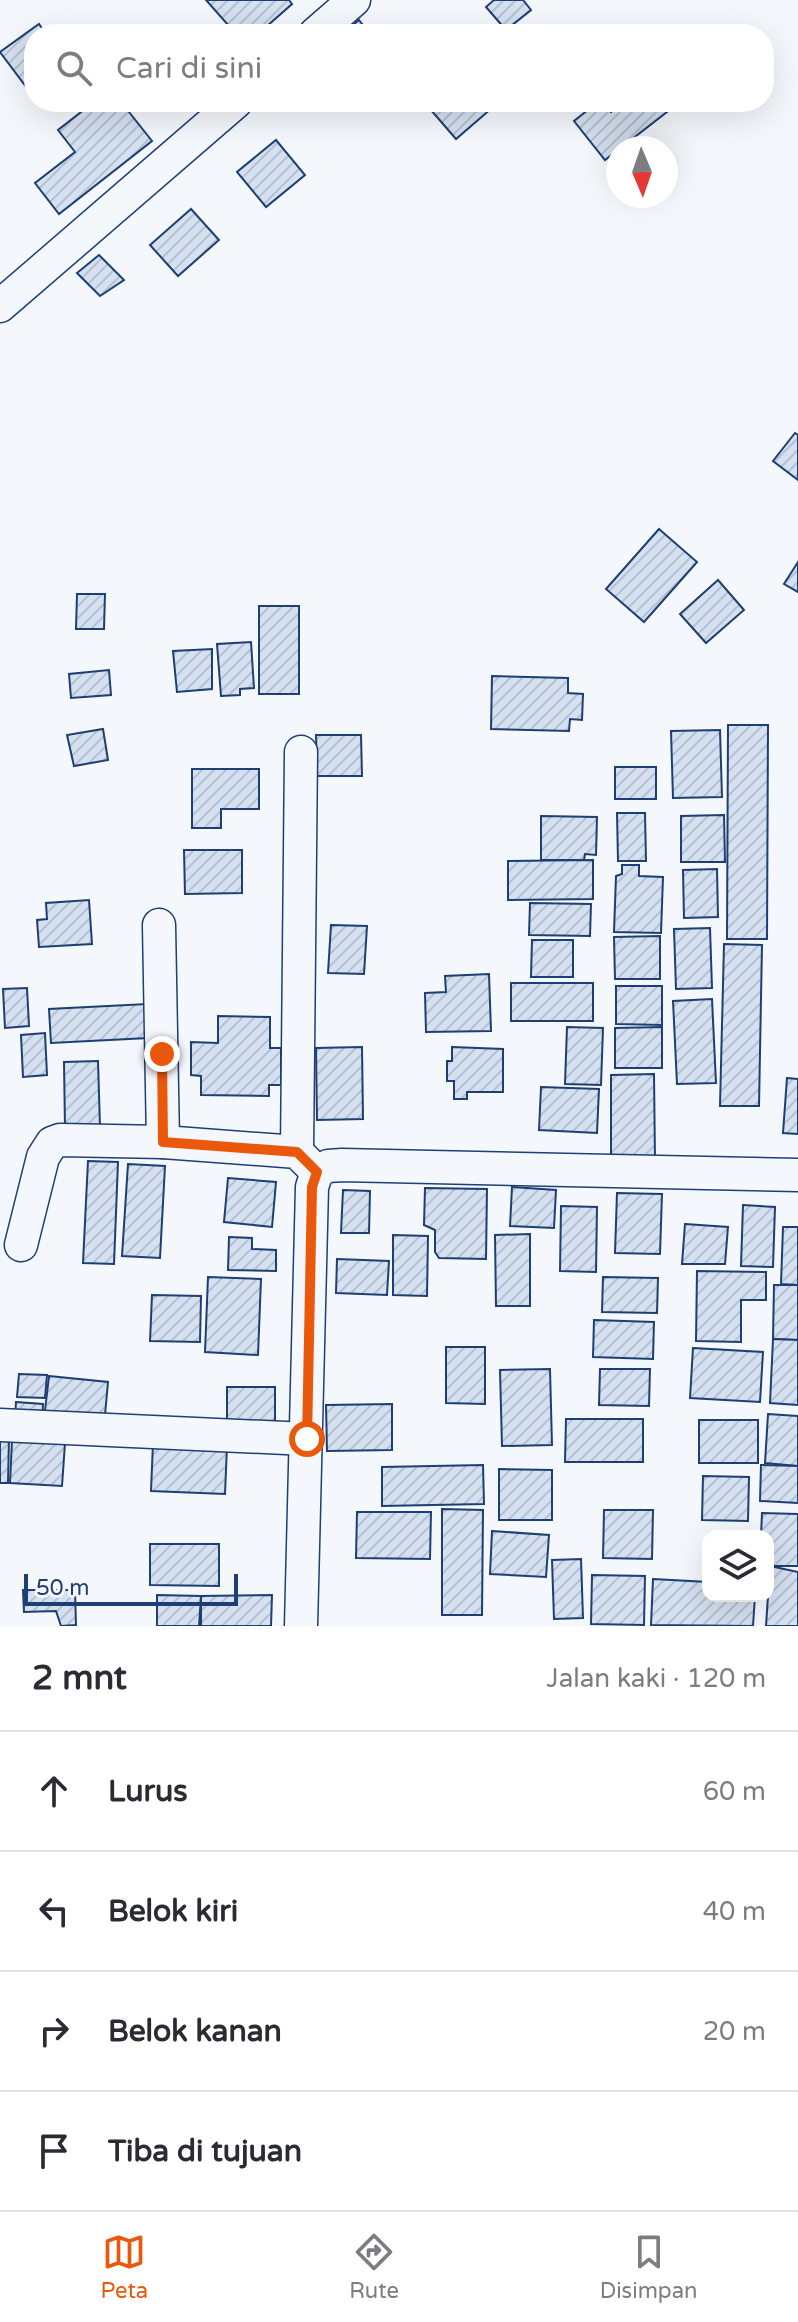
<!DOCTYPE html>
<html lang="id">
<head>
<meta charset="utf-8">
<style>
  :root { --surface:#fff; --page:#f7f7f7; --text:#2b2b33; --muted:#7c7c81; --line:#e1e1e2; --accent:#ea580c }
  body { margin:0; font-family:"Varela Round",sans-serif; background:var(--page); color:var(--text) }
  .controls { position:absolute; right:24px; bottom:24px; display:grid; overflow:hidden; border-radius:16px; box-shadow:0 8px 32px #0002 }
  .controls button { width:72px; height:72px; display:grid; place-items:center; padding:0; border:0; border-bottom:2px solid var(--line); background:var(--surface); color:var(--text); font:40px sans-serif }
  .compass { position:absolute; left:606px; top:136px; width:72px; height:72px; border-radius:50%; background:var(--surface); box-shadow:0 8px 32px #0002; rotate:178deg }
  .scale { position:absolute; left:24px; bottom:20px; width:214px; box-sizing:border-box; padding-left:8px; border:4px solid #1d3f73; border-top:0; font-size:22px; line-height:28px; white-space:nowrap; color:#1d3f73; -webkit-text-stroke:6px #f4f7fb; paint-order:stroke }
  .stop { position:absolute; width:24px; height:24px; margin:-18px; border:6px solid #ea580c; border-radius:50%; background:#fff }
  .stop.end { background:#ea580c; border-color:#fff; box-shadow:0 2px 8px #0008 }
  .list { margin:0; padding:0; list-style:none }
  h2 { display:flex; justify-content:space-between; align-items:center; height:104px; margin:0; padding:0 32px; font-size:34px }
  h2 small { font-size:26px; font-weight:400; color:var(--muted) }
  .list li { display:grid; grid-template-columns:52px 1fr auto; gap:24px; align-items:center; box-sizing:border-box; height:120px; padding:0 32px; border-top:2px solid var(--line) }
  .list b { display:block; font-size:30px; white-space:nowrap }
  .list em { font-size:26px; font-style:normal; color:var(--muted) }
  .icon { flex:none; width:44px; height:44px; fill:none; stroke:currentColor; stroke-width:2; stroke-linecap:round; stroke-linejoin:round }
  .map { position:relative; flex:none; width:798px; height:1626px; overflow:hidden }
  .search { position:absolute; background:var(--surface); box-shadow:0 8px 32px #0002; left:24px; right:24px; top:24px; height:88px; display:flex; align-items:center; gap:20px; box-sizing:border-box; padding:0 28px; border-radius:32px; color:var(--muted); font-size:30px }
  .sheet { height:584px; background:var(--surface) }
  nav { display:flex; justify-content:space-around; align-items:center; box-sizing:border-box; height:112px; border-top:2px solid var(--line); background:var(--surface); font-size:22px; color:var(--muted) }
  nav a { display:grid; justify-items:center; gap:4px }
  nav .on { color:var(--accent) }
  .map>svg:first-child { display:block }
</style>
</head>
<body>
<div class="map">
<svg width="798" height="1626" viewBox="0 0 798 1626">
  <defs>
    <pattern id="building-hatch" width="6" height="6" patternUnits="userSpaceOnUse" patternTransform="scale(2)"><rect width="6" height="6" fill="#d5e0f0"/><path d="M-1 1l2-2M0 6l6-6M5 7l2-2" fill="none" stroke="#b6c1d1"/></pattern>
  </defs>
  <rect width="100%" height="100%" fill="#f4f7fb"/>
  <g fill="url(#building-hatch)" stroke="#1d3f73" stroke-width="2">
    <path d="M206 0H289L292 4 258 34H236Z"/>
    <path d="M494 0H523L531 10 506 30 486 7Z"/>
    <path d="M359 20 370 34H342Z"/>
    <path d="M39 24 46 34H34L33 96 0 52Z"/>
    <path d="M94 102H121L152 141 59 214 35 183 75 152 58 130Z"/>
    <path d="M424 102H487L492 108 456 139Z"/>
    <path d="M598 102H603L611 112 623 102H667L672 108 605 160 574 121Z"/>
    <path d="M276 140 305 175 266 207 237 172Z"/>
    <path d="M191 209 219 240 178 276 150 245Z"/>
    <path d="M99 255 124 280 100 296 77 273Z"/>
    <path d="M795 433 798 435V480L773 461Z"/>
    <path d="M659 529 697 562 644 622 606 589Z"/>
    <path d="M798 562V592L784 584Z"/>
    <path d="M718 580 744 610 706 643 680 614Z"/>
    <path d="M77 594H105L104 629H76Z"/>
    <rect x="259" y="606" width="40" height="88"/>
    <path d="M251 642 254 688 240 689V695L221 696 217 644Z"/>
    <path d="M212 649V689L177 692 173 651Z"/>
    <path d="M109 670 111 695 71 698 69 674Z"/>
    <path d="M492 676 568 678V693L583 694 582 720 570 719 569 731 491 729Z"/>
    <path d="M728 725H768L767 939H727Z"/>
    <path d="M103 729 108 760 74 766 67 735Z"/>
    <path d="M720 730 722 797 673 798 671 731Z"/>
    <path d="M316 735H361L362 776H317Z"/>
    <rect x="615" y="767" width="41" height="32"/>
    <path d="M192 769H259V809H221V828H192Z"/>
    <path d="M617 813H645L646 861H618Z"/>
    <path d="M724 815 725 862H681V816Z"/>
    <path d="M541 816 597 817 596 855 585 854 584 860H541Z"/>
    <path d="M184 850H242V893L185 894Z"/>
    <path d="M593 860V899L508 900V861Z"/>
    <path d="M622 865H639V876L663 877 661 933 614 932 616 876 622 874Z"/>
    <path d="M717 869 718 917 684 918 683 870Z"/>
    <path d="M89 900 92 944 39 947 37 920 47 919 46 903Z"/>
    <path d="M530 903 591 904 590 936 529 935Z"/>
    <path d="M331 925 367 926 364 974 328 973Z"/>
    <path d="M710 928 712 988 676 989 674 929Z"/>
    <path d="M660 936V979H615L614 937Z"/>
    <path d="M532 940H573V977H531Z"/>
    <path d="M724 944 762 945 759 1106H720Z"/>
    <path d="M489 974 491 1031 426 1032 425 993 446 992 445 976Z"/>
    <rect x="511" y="983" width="82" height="38"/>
    <path d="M616 986H662V1025L616 1024Z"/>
    <path d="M27 988 29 1026 5 1028 3 989Z"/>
    <path d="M712 999 716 1083 677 1084 673 1001Z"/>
    <path d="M147 1004 148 1038 51 1043 49 1009Z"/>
    <path d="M218 1016 270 1017V1048H281V1085H269V1096L201 1095V1076L191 1075V1042L218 1043Z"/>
    <path d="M567 1027 603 1028 601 1085 565 1084Z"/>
    <path d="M662 1027V1068H615V1028Z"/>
    <path d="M45 1033 47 1075 23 1077 21 1035Z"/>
    <path d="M362 1047 363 1119 317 1120 316 1048Z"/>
    <path d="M452 1047 503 1049V1092H467V1099H454V1081H447V1061H452Z"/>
    <path d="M98 1061 100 1127 65 1128 64 1062Z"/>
    <path d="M654 1074 655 1161H611V1075Z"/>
    <path d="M787 1078 798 1079V1134L783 1133Z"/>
    <path d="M541 1087 599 1089 597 1133 539 1130Z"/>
    <path d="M88 1161 118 1162 114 1264 83 1263Z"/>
    <path d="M128 1164 165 1166 160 1258 122 1256Z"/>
    <path d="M228 1178 276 1182 272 1227 224 1222Z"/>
    <path d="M512 1187 556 1190 554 1228 510 1226Z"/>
    <path d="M425 1188 487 1189 486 1259 439 1258 435 1252V1230L424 1225Z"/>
    <path d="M343 1190 370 1191 369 1233H341Z"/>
    <path d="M617 1193 662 1194 660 1254 615 1253Z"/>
    <path d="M743 1205 775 1207 773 1267 741 1266Z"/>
    <path d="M561 1206 597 1207 596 1272 560 1271Z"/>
    <path d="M685 1224 728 1227 725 1264H682Z"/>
    <path d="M783 1227H798V1285L781 1284Z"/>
    <path d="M530 1234V1306H496L495 1235Z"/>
    <path d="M393 1235 428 1236 427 1296 393 1295Z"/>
    <path d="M229 1237 252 1238V1249L276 1250V1271L228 1270Z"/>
    <path d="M337 1259 389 1261 387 1295 336 1293Z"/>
    <path d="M697 1271 766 1272V1300H741V1342L696 1341Z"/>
    <path d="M208 1277 261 1279 258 1355 205 1352Z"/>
    <path d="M603 1277 658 1278 657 1313 602 1312Z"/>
    <path d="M774 1285H798V1340L773 1339Z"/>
    <path d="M152 1295 201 1296 200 1342 150 1341Z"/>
    <path d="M594 1320 654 1322 653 1359 593 1357Z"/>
    <path d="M773 1339 798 1340V1405L770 1403Z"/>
    <path d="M446 1347H485V1404L446 1403Z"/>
    <path d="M693 1348 763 1352 760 1402 690 1398Z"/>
    <path d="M550 1369 552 1445 502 1446 500 1370Z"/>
    <path d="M600 1369H650L649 1406 599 1405Z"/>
    <path d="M19 1374 47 1375 45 1398 17 1397Z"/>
    <path d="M49 1376 108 1382 104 1426 44 1419Z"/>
    <rect x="227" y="1387" width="48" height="43"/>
    <path d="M16 1402 43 1404 42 1422 15 1420Z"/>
    <path d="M392 1404V1450L327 1451 326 1405Z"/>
    <path d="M768 1414 798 1416V1466L765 1463Z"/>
    <path d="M566 1419H643V1462H565Z"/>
    <rect x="699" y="1420" width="59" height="43"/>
    <path d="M0 1439H9L8 1483H0Z"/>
    <path d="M12 1440 65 1443 62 1486 10 1483Z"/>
    <path d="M153 1443 227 1446 225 1494 151 1491Z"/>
    <path d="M483 1465 484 1504 382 1506V1467Z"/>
    <path d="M761 1465 798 1466V1503L760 1501Z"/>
    <path d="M499 1469 552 1470V1520H499Z"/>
    <path d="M703 1476 749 1477 748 1521 702 1520Z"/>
    <path d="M442 1509 483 1510 482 1615H442Z"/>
    <path d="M604 1510H653L652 1559 603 1558Z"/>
    <path d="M357 1512H431L430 1559 356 1558Z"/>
    <path d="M762 1513 798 1514V1566H768V1536H761Z"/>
    <path d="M492 1531 549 1535 546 1577 490 1574Z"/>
    <path d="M150 1544H219V1586L150 1585Z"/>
    <path d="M581 1559 583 1618 554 1619 552 1560Z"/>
    <path d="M770 1566 798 1572V1626H766Z"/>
    <path d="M592 1575 645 1576 644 1625 591 1624Z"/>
    <path d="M653 1579 708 1582V1596H755L753 1626 651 1625Z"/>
    <path d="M23 1590H75L76 1625 61 1626 56 1611 24 1612Z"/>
    <path d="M157 1595 201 1596 199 1626H157Z"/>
    <path d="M272 1595 271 1626H201V1596Z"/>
  </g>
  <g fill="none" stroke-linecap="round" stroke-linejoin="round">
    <defs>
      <g id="minor">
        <path d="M315 34 354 0"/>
        <path d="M0 306 236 102"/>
        <path d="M159 925 163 1142"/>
        <path d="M297 1152 301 752"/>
        <path d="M21 1245 43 1157 52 1143 60 1140 163 1142 297 1152 311 1166"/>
        <path d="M0 1425 307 1439"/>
        <path d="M301 1626 312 1187 317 1172 328 1166 342 1165 798 1175"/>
      </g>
    </defs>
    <use href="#minor" stroke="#1d3f73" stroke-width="35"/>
    <use href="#minor" stroke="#f4f7fb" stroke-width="32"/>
  </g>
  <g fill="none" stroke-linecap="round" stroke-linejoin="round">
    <path stroke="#ea580c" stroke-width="10" d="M162 1054 163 1142 297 1152 317 1172 312 1187 307 1439"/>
  </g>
</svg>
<div class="controls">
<button><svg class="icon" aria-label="layers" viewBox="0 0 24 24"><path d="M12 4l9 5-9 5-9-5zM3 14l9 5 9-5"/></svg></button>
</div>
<svg class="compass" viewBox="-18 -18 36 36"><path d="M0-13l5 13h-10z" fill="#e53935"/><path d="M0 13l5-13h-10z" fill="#7c7c81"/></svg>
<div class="scale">50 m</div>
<div class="stop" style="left:307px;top:1439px"></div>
<div class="stop end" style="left:162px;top:1054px"></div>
<div class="search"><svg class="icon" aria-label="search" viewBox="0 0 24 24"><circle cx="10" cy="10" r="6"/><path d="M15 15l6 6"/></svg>Cari di sini</div>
</div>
<section class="sheet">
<h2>2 mnt<small>Jalan kaki · 120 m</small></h2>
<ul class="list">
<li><svg class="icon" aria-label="ahead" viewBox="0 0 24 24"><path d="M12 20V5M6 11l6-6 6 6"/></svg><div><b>Lurus</b></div><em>60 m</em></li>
<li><svg class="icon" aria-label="left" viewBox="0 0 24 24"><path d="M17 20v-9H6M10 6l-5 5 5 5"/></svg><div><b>Belok kiri</b></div><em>40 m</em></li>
<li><svg class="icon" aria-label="right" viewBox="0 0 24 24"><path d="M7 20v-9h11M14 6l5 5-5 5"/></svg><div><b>Belok kanan</b></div><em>20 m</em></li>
<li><svg class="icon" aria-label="arrive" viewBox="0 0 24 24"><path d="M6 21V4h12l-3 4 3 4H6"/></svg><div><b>Tiba di tujuan</b></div></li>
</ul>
</section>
<nav>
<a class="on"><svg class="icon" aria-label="map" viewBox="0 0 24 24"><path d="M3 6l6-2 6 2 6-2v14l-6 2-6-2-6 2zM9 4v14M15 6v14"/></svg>Peta</a>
<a><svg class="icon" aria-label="directions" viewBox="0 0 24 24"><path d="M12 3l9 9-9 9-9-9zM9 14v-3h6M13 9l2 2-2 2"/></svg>Rute</a>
<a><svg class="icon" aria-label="saved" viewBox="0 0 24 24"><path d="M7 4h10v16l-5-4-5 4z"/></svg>Disimpan</a>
</nav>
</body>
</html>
